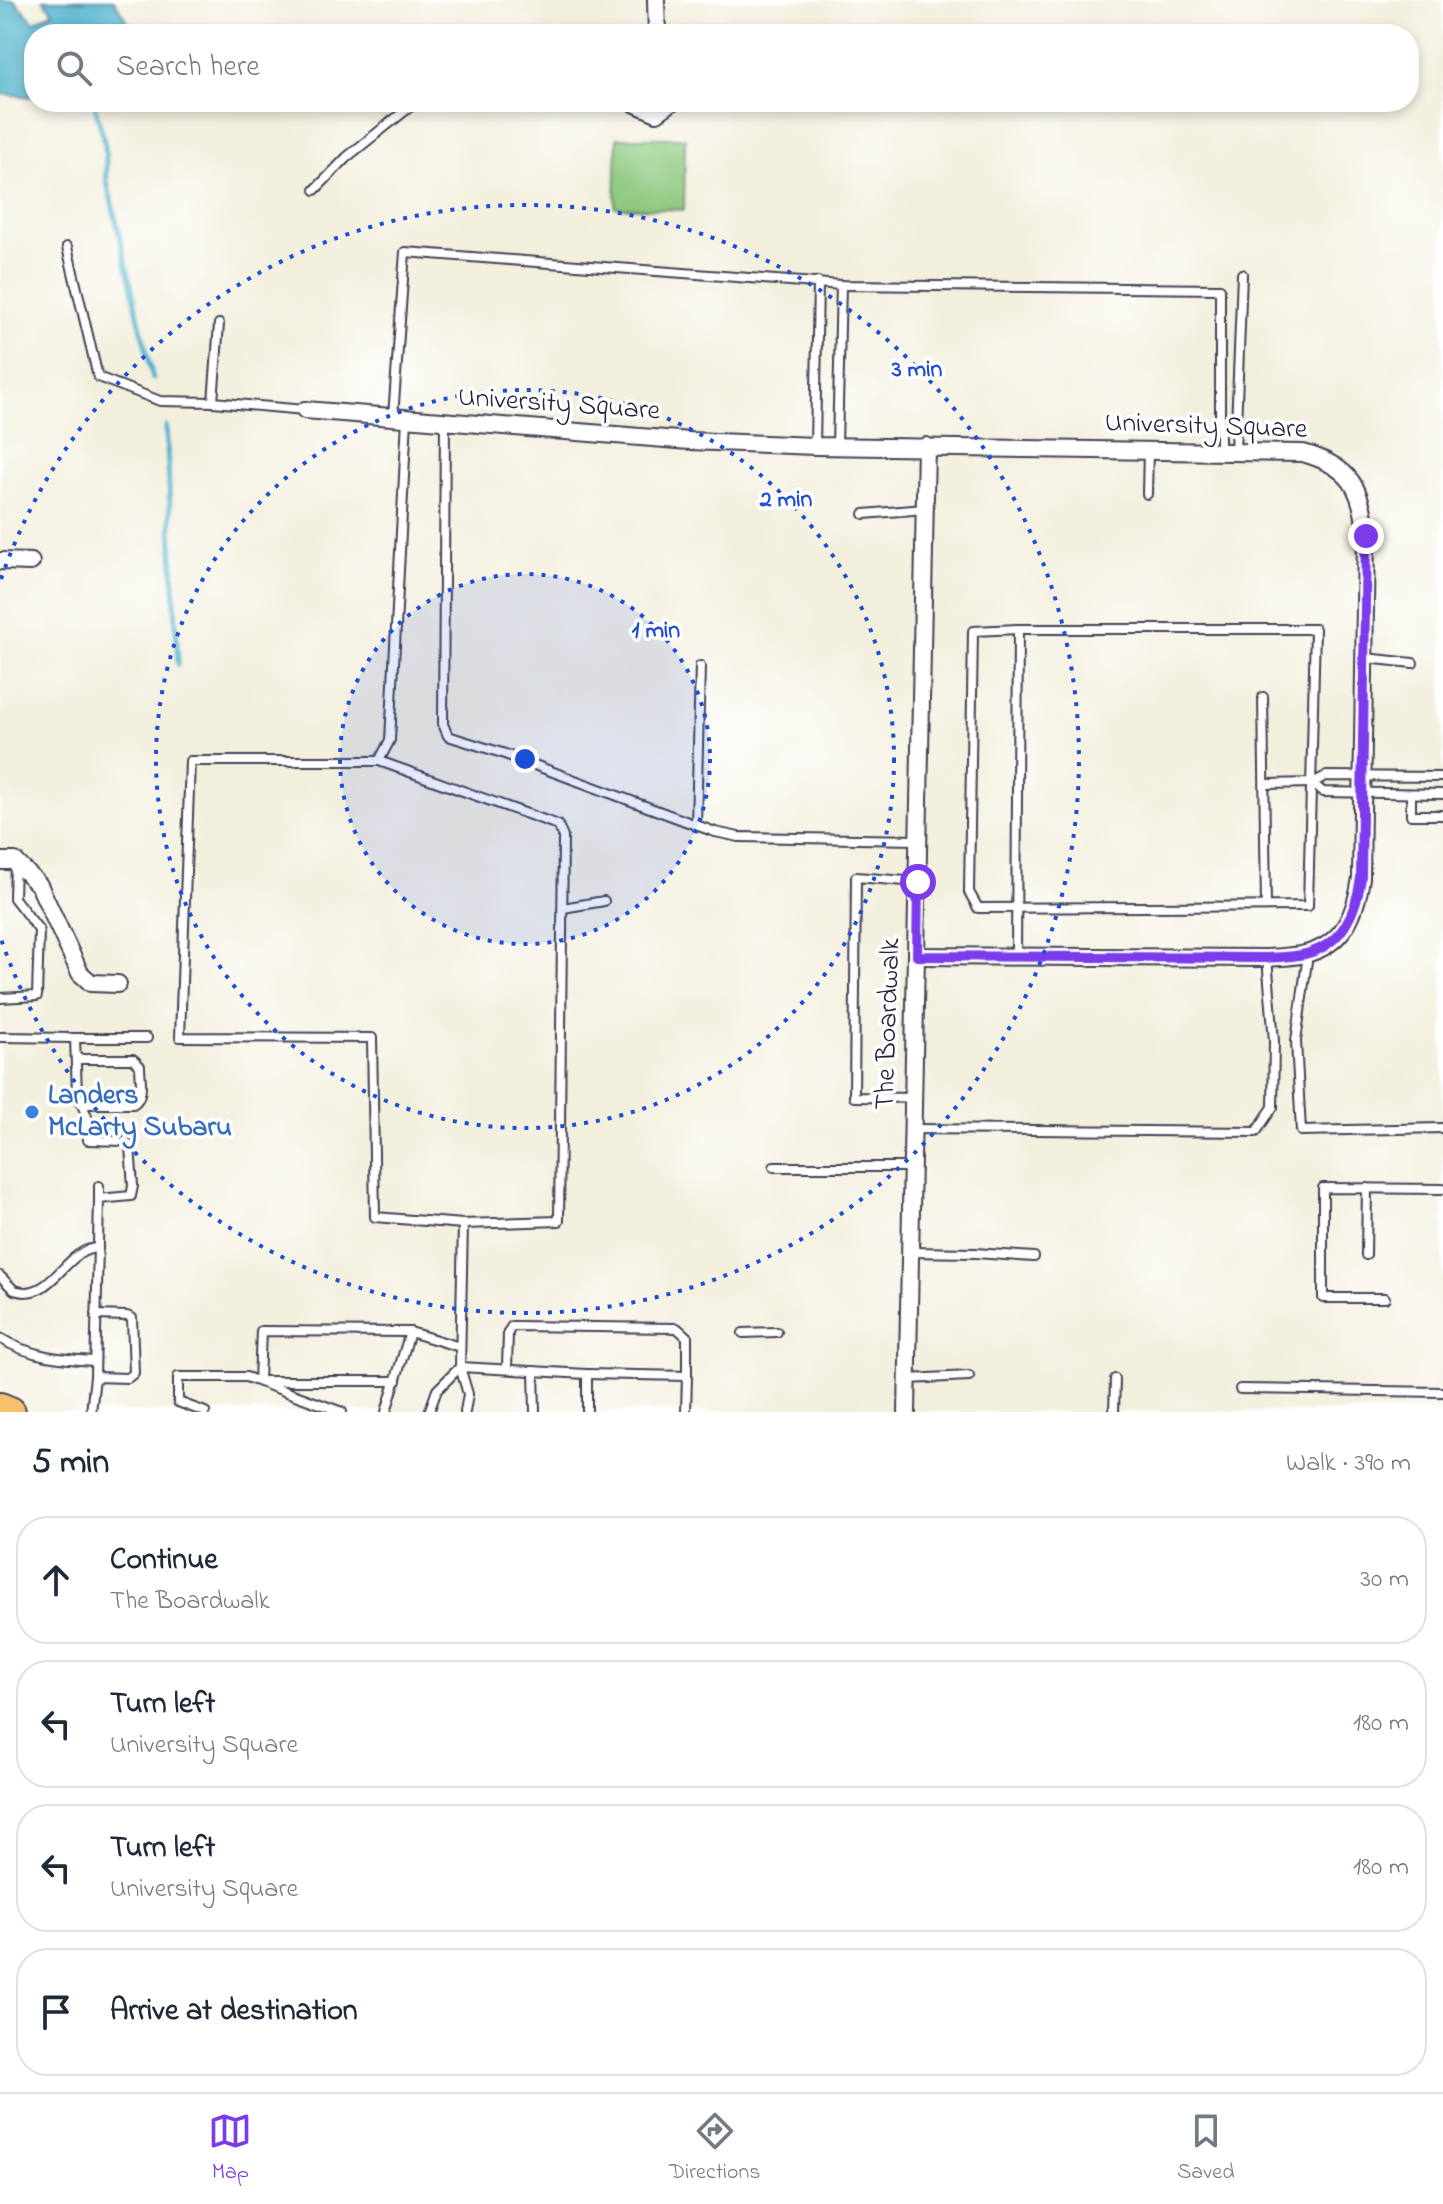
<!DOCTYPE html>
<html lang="en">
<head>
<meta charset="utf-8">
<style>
  :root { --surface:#fff; --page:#f6f6f7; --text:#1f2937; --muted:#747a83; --line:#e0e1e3; --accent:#7c3aed }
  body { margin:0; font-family:"Indie Flower",sans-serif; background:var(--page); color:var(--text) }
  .stop { position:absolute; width:24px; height:24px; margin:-18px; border:6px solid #7c3aed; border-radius:50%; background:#fff }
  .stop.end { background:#7c3aed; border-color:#fff; box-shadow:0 2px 8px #0008 }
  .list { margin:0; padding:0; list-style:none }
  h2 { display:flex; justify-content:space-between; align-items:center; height:104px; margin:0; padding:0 32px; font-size:34px }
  h2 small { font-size:26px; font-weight:400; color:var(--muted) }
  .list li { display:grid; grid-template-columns:52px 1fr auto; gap:24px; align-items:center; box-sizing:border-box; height:128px; margin:0 16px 16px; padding:0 16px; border:2px solid var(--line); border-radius:32px }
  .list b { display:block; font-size:30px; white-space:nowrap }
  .list p { margin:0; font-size:26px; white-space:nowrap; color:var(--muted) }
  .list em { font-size:26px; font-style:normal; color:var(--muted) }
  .icon { flex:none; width:44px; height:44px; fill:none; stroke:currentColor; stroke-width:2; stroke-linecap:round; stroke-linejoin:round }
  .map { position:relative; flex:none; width:1443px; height:1412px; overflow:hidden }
  .search { position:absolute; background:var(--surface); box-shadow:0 4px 12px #0003; left:24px; right:24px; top:24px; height:88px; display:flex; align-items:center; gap:20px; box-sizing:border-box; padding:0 28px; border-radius:32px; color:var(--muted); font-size:30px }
  .sheet { height:680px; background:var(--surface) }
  nav { display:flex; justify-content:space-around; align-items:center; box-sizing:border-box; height:112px; border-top:2px solid var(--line); background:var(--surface); font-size:22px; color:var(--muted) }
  nav a { display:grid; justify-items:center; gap:4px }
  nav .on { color:var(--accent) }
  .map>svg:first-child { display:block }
</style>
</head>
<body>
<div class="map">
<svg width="1443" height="1412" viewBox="0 0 1443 1412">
  <rect width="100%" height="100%" fill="#fff"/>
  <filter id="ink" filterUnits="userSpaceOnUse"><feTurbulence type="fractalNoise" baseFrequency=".0125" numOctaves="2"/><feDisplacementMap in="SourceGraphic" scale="16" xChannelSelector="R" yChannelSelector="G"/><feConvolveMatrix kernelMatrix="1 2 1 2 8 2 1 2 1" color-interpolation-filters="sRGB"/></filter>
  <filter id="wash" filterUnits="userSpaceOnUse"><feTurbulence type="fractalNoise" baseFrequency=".006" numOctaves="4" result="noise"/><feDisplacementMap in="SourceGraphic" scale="32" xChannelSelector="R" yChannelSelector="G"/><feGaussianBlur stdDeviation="1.8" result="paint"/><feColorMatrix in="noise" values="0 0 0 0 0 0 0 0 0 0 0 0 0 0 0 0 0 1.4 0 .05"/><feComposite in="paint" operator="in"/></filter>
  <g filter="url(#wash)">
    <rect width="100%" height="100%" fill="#f3efdd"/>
    <path fill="#8cc87d" stroke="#57755c" stroke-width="2" d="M617 138H685L684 210 615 207Z"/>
    <path fill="#4bb0ca" stroke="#366982" stroke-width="2" d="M0 0H14L34 22 53 12 43 0H114L133 31 130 34H75L60 20 45 34H34V97L0 94Z"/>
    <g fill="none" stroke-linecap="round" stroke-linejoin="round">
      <g stroke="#4bb0ca" stroke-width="5">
        <path d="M94 102 105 145 107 182 153 379"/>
        <path d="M166 426 178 664"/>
      </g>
    </g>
  </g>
  <g filter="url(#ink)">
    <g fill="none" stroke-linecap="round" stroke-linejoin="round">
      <defs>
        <g id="lane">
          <path d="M315 190 347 157 416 102"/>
          <path d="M67 247 98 377 160 401 213 402 305 410"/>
          <path d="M213 402 219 324"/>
          <path d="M393 417 405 252 841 285 1220 289V451"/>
          <path d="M445 422 443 724 448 736 502 753 715 832 739 837 918 840"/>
          <path d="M815 446 818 282"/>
          <path d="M837 446 841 285"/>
          <path d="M1235 452 1242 274"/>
          <path d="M1147 494 1148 451"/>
          <path d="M864 514 925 509"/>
          <path d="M1018 629H1315L1308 906 978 908 969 892 973 631Z"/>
          <path d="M1365 658 1413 663"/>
          <path d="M1263 697 1266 906"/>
          <path d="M190 761H379L558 825 563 837 559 1221 463 1224 375 1217 372 1038 180 1037Z"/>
          <path d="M379 761 390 740 407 419"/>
          <path d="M1312 783 1323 792 1443 794"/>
          <path d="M1266 784 1312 783 1326 776 1443 777"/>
          <path d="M1411 794V815H1443"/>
          <path d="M696 826 700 666"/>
          <path d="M563 908 604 901"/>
          <path d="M1308 954 1296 1041 1301 1131 1443 1128"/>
          <path d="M1016 956 1018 629"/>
          <path d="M0 998 37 996 39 930 14 898 15 863"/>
          <path d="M0 1037 75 1038 77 1094 87 1116 88 1140 125 1141 130 1146 133 1186 131 1196 99 1199 95 1377 91 1412"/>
          <path d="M75 1038H147"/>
          <path d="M76 1059H133L140 1066C140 1079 145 1097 133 1104H82"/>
          <path d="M912 1098 854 1097 856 877 918 882"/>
          <path d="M912 1129 1256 1132 1273 1107 1274 1041 1267 958"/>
          <path d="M774 1167H911"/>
          <path d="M99 1186V1199"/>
          <path d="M463 1224 460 1367 468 1394 465 1412"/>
          <path d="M909 1252 975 1253 1034 1257"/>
          <path d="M1366 1255 1367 1188"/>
          <path d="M0 1276 14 1290C53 1303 64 1248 98 1248"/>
          <path d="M1385 1298H1323V1188L1443 1189"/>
          <path d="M743 1333 777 1332"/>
          <path d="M0 1338C30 1357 61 1359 95 1361"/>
          <path d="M507 1369 508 1332 512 1326 677 1328 687 1337V1376"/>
          <path d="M534 1371 535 1412"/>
          <path d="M587 1374 687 1376 686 1412"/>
          <path d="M95 1377 128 1378 134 1373 132 1318 127 1316 96 1315"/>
          <path d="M908 1379 969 1376"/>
          <path d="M259 1381 261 1331 410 1332 460 1347"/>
          <path d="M265 1381H396"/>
          <path d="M1240 1389 1443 1392"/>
          <path d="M205 1412 178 1402V1377H246L342 1412"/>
          <path d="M386 1412 410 1332"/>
          <path d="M429 1412 437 1390 460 1367 587 1374V1412"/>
          <path d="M1114 1412 1115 1379"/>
        </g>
        <g id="street">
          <path d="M656 0 657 34"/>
          <path d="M636 102V104L657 113 672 102"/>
          <path d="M305 410 690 441 815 446 1303 453C1350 466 1363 488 1366 536L1361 878C1356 912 1344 945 1305 954 1293 957 1280 957 1267 958L917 956"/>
          <path d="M0 561 31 562"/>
          <path d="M0 861H15L39 885 80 973 91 983 118 984"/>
          <path d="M907 1412 926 446"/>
        </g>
        <path id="highway" d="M0 1408 10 1412"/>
      </defs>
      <use href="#lane" stroke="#414153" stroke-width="12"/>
      <use href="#street" stroke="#414153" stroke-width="20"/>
      <use href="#highway" stroke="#414153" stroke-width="34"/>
      <use href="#lane" stroke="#fff" stroke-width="8"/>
      <use href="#street" stroke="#fff" stroke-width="16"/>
      <use href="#highway" stroke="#f6c16b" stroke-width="30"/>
    </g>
  </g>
  <g fill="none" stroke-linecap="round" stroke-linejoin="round" filter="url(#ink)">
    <path stroke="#7c3aed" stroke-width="10" d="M918 882 917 956 1267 958C1280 957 1293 957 1305 954 1343 945 1356 912 1361 878L1366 536"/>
  </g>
  <circle cx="525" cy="759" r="185" fill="#1d4ed8" fill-opacity=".12"/>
  <g fill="none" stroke="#1d4ed8" stroke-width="4" stroke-dasharray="4 8">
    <circle cx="525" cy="759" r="185"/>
    <circle cx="525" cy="759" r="369"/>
    <path d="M1 579A554 554 0 1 1 1 939"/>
  </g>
  <circle fill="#3f7fe0" stroke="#fff" stroke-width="3" cx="32" cy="1112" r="8"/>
  <g text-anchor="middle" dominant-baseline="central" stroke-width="7" stroke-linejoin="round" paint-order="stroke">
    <g font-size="28" fill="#22223b" stroke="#fff">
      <text transform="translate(559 405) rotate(4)">University Square</text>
      <text transform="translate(1206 427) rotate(2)">University Square</text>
      <text transform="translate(889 1024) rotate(-88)">The Boardwalk</text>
    </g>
    <g font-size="28" font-weight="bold" fill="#366cbe" stroke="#fff" text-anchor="start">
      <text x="48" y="1096">Landers<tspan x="48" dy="32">McLarty Subaru</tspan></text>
    </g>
  </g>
  <circle cx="525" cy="759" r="12" fill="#1d4ed8" stroke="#fff" stroke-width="4"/>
  <g font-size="24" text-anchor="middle" font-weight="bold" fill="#1d4ed8" stroke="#fff" stroke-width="7" stroke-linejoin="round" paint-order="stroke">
    <text x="917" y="376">3 min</text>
    <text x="786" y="506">2 min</text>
    <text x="656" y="637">1 min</text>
  </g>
</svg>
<div class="stop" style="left:918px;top:882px"></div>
<div class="stop end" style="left:1366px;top:536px"></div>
<div class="search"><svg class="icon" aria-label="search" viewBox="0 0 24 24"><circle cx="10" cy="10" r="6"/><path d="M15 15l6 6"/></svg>Search here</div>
</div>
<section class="sheet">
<h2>5 min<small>Walk · 390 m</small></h2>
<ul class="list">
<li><svg class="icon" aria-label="ahead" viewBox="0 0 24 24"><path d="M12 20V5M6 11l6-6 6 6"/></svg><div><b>Continue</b><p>The Boardwalk</p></div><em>30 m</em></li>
<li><svg class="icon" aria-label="left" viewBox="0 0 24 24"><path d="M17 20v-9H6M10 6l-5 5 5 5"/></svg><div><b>Turn left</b><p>University Square</p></div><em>180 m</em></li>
<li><svg class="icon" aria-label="left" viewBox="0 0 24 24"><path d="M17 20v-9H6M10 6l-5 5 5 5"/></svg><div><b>Turn left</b><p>University Square</p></div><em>180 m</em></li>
<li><svg class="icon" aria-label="arrive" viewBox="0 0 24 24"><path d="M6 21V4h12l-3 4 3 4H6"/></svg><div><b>Arrive at destination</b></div></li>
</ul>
</section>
<nav>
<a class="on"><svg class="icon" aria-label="map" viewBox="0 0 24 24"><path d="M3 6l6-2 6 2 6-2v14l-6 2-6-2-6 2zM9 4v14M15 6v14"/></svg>Map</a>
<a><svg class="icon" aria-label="directions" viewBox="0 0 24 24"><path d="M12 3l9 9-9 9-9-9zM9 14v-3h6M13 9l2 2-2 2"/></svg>Directions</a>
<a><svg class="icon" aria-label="saved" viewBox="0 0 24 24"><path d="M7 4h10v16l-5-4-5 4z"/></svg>Saved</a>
</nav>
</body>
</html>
